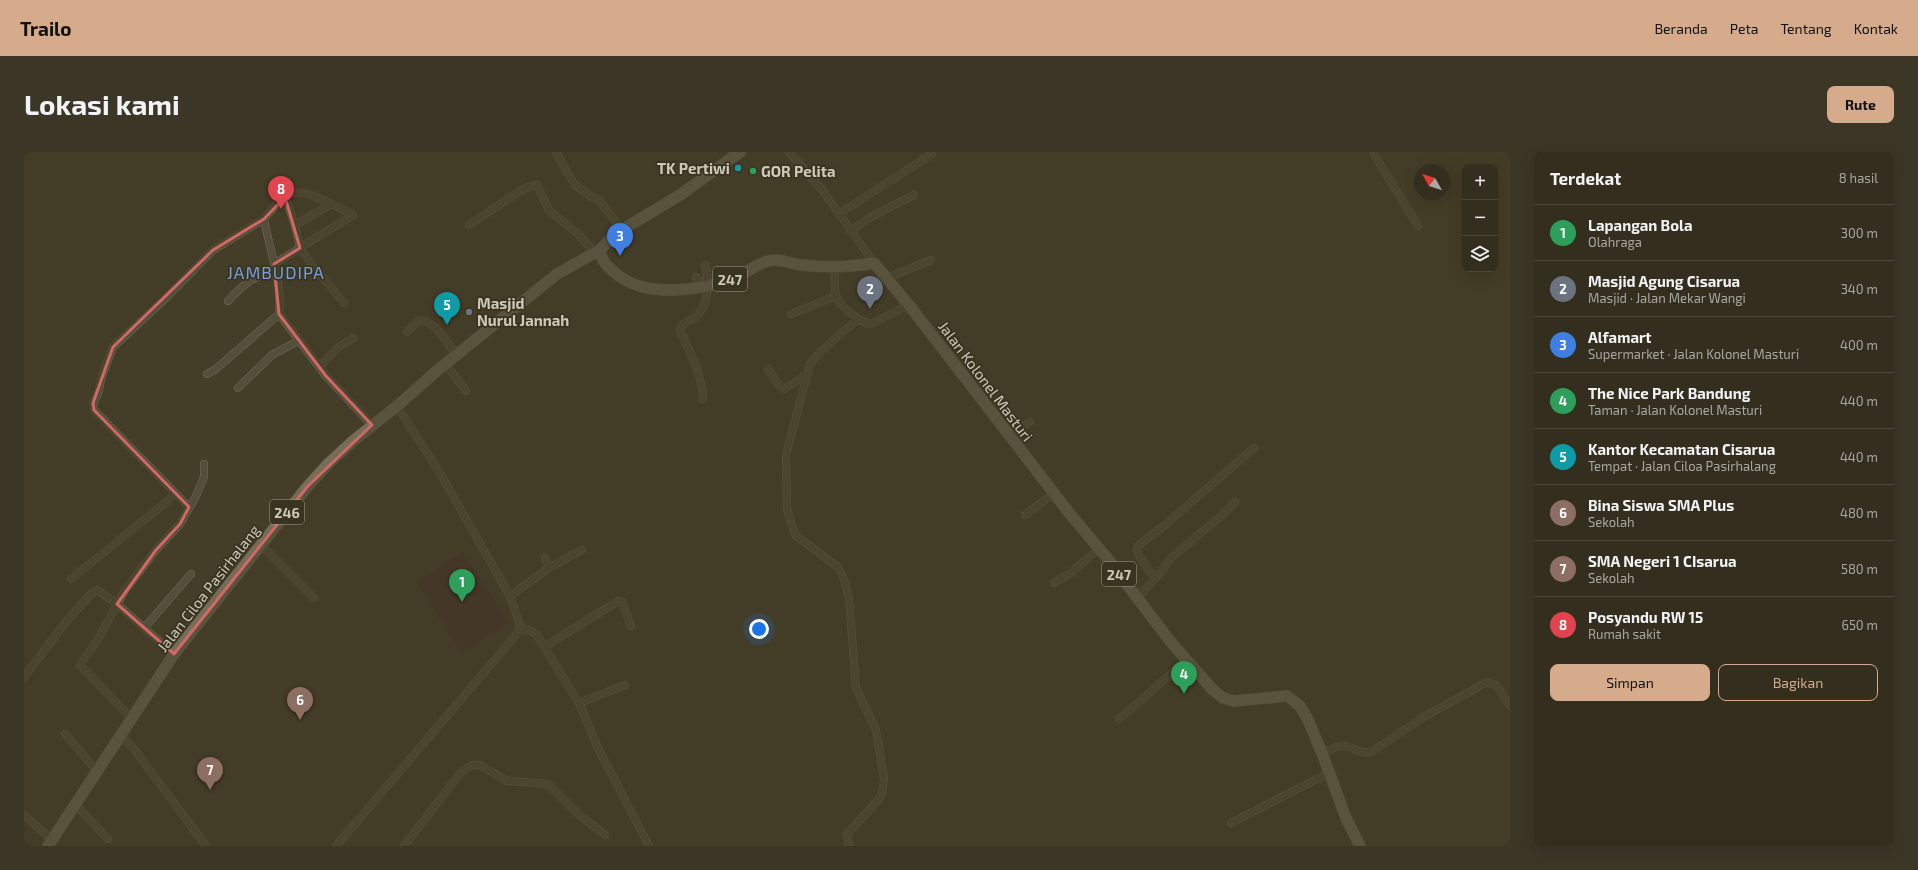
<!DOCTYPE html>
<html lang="id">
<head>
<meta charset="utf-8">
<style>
  :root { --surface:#332e1d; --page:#3b3626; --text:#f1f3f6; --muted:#a9a8a4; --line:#4e4a3b; --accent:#d6ab8b }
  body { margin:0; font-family:"Exo 2",sans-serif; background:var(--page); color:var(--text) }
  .controls { position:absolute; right:12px; top:12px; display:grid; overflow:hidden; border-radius:8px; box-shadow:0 4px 16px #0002 }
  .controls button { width:36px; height:36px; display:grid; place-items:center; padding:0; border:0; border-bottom:1px solid var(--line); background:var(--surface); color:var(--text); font:20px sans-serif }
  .compass { position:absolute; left:1390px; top:12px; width:36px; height:36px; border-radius:50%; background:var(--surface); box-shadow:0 4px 16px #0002; rotate:309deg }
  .you { position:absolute; left:735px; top:477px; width:14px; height:14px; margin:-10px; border:3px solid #fff; border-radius:50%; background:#1a73e8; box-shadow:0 0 0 6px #1a73e833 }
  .badge { display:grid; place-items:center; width:26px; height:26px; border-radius:50%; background:var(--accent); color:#fff; font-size:13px; font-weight:700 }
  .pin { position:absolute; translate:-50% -33px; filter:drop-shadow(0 1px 2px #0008) }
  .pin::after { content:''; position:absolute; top:21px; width:14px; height:12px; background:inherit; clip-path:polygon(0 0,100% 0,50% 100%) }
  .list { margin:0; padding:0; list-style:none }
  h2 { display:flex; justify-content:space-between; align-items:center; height:52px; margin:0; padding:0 16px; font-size:17px }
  h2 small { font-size:13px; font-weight:400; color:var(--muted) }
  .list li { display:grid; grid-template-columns:26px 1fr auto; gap:12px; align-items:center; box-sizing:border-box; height:56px; padding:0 16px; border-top:1px solid var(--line) }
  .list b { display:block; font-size:15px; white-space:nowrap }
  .list p { margin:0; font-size:13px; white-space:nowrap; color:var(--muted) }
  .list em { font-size:13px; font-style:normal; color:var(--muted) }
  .actions { display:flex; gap:8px; padding:12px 16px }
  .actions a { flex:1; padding:9px 0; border:1px solid var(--accent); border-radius:8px; text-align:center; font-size:14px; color:var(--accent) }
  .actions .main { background:var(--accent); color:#111 }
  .icon { flex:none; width:22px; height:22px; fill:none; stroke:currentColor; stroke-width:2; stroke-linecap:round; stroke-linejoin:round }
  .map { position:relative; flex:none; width:1486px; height:694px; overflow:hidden; border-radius:8px }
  header { display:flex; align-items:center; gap:24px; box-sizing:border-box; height:56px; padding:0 20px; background:var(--accent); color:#111 }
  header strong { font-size:19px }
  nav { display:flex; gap:22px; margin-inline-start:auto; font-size:14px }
  .intro { display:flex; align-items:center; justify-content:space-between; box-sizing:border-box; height:96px; padding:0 24px }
  h1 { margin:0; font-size:28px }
  .button { padding:10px 18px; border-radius:8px; background:var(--accent); color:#111; font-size:14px; font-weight:700 }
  main { display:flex; gap:24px; padding:0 24px }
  aside { flex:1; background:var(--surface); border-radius:8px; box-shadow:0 4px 16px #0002 }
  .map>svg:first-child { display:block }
</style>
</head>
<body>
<header>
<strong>Trailo</strong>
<nav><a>Beranda</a><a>Peta</a><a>Tentang</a><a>Kontak</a></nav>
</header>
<div class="intro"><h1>Lokasi kami</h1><a class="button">Rute</a></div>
<main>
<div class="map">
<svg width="1486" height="694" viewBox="0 0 1486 694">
  <rect width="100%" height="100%" fill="#443d27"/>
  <path fill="#453129" d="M438 400 485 470 438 501 392 430Z"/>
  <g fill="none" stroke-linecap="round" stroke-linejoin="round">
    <defs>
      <g id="street">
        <path d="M532 0 550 32 566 44 575 48 598 78"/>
        <path d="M765 0 799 39 850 111"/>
        <path d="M1350 0 1351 4 1394 74"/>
        <path d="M261 45 271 73 276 96 288 113 320 151"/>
        <path d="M815 62 908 2"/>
        <path d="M271 73 307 52"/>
        <path d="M445 73 496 39 507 34 513 33 525 58 554 82 571 101"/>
        <path d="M827 79 847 65 890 43"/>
        <path d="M250 112 329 63C320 57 309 53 299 48 267 32 261 42 240 67 245 96 259 132 255 162L302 224 348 273"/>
        <path d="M811 115C811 124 810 134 812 143 814 153 836 171 847 172L885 153"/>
        <path d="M672 125 680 134"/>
        <path d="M863 126 907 108"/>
        <path d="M204 149C220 132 228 124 251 120"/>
        <path d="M767 162 812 144"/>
        <path d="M383 180 394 169C409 165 425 193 432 203"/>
        <path d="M421 211 442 239"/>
        <path d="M295 215 316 194 329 186"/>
        <path d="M744 217 754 232 760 237 782 223"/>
        <path d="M183 222 192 217 255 162"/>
        <path d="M214 236 248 203 274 189"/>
        <path d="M679 247C678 222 666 201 656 178 658 170 664 170 670 166 686 155 685 130 681 113"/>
        <path d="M373 254 416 321 486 444 497 477"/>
        <path d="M985 284 1006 270"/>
        <path d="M165 355 70 258 69 251 74 242 78 224 89 195 143 145 189 98 240 67"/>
        <path d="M1001 363 1030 341"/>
        <path d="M237 393 290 446"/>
        <path d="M525 416 558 398"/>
        <path d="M47 427 140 352 151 341"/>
        <path d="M1131 427 1149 404 1196 365 1211 350"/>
        <path d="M1030 431 1047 421 1074 397"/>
        <path d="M486 444 525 416 521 406"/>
        <path d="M1113 446 1131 427 1114 402 1113 399 1114 394 1142 372 1230 296"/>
        <path d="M121 475 167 422"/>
        <path d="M520 495 594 449 598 450 607 474"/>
        <path d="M0 525 41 471 66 443 73 438 93 452 150 502"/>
        <path d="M555 551 601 533"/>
        <path d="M107 566 56 513 74 487 101 438 132 398 156 372 171 346 180 325V312"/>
        <path d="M1095 567 1163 508"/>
        <path d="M41 582 72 618"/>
        <path d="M96 583 110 597 182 694"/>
        <path d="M1298 601C1305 598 1313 594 1320 594 1330 595 1336 603 1347 600L1398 566 1463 530 1472 533 1486 554"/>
        <path d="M51 652 84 687"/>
        <path d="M0 663 28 688"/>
        <path d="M1207 671 1305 621"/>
        <path d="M312 694 497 477 505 478 512 482 555 551 574 596 625 694"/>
        <path d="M380 694 437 620 448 613H456L483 629 524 632 552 660 581 683"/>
        <path d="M825 694 823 682 854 648 858 642 860 627 852 578 832 536 825 447 820 427 814 415 771 383 763 357 762 303 786 212 796 200 834 167"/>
      </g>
      <g id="primary">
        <path d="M576 98C577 110 586 117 595 124 626 147 682 138 715 124 725 119 734 111 745 109 755 106 767 112 778 113 802 116 826 115 850 111L885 153 1046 362 1083 406 1146 489 1189 538 1199 546 1210 549 1263 544 1276 554 1284 568 1298 601 1322 666 1336 694"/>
        <path d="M24 694 150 502 284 334 304 312 329 289 373 254 415 217 533 122 576 98 591 82 656 43 716 0"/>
      </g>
    </defs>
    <use href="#street" stroke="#716c5a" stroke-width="8"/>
    <use href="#primary" stroke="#605a48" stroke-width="12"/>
    <use href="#street" stroke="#544e3b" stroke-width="7"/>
    <use href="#primary" stroke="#746d59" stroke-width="11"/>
  </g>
  <path d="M0 0H1486V694H0ZM261 45 276 96 250 112 255 162 302 224 348 273 284 334 150 502 93 452 132 398 156 372 165 355 70 258 69 251 89 195 189 98 240 67Z" fill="#443d27" fill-opacity=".55" fill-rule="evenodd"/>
  <path fill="none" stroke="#d26862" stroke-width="3" stroke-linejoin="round" d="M261 45 276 96 250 112 255 162 302 224 348 273 284 334 150 502 93 452 132 398 156 372 165 355 70 258 69 251 89 195 189 98 240 67Z"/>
  <circle fill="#0f9aa8" stroke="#393420" stroke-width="1.5" cx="714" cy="16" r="4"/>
  <circle fill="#2e9e5b" stroke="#393420" stroke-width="1.5" cx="729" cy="19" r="4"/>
  <circle fill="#6b7280" stroke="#393420" stroke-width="1.5" cx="445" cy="160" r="4"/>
  <g text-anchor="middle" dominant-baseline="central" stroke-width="3.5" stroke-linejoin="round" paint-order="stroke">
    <g fill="#393420" stroke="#a19c8b" stroke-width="1">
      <rect x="689" y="115" width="34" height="24" rx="3"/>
      <rect x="246" y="348" width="34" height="24" rx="3"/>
      <rect x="1078" y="410" width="34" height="24" rx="3"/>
    </g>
    <g font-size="14" font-weight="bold" fill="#cdc9b9">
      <text x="706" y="127">247</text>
      <text x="263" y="360">246</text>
      <text x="1095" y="422">247</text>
    </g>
    <g font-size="15" font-weight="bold" fill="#cdc9b9" stroke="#393420" text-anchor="start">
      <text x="706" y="16" text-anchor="end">TK Pertiwi</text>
      <text x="737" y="19">GOR Pelita</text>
      <text x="453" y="151">Masjid<tspan x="453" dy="17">Nurul Jannah</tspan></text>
    </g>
    <g font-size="15" fill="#cdc9b9" stroke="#393420">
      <text transform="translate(962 229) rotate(53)">Jalan Kolonel Masturi</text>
      <text transform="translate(184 436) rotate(-52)">Jalan Ciloa Pasirhalang</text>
    </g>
    <g font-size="17" letter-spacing="1" fill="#779edd" stroke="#393420">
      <text x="252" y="120">JAMBUDIPA</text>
    </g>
  </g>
</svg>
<div class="controls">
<button>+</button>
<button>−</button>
<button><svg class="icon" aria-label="layers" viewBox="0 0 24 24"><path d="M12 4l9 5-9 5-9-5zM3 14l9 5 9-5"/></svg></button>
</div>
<svg class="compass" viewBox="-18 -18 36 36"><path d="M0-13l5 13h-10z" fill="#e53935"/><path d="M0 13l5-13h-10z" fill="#a9a8a4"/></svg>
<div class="you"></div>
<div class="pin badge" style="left:438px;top:450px;background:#2e9e5b">1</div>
<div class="pin badge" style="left:846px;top:157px;background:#6b7280">2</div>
<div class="pin badge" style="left:596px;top:104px;background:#3f7fe0">3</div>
<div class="pin badge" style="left:1160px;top:542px;background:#2e9e5b">4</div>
<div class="pin badge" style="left:423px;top:173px;background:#0f9aa8">5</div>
<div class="pin badge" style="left:276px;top:568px;background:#8d6e63">6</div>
<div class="pin badge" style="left:186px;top:638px;background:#8d6e63">7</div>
<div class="pin badge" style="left:257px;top:57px;background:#e0444e">8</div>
</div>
<aside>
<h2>Terdekat<small>8 hasil</small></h2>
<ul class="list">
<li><span class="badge" style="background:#2e9e5b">1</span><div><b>Lapangan Bola</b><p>Olahraga</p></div><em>300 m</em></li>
<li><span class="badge" style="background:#6b7280">2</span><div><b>Masjid Agung Cisarua</b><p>Masjid · Jalan Mekar Wangi</p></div><em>340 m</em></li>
<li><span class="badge" style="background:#3f7fe0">3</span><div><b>Alfamart</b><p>Supermarket · Jalan Kolonel Masturi</p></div><em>400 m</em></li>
<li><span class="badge" style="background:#2e9e5b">4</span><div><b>The Nice Park Bandung</b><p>Taman · Jalan Kolonel Masturi</p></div><em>440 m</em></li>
<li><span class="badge" style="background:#0f9aa8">5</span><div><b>Kantor Kecamatan Cisarua</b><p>Tempat · Jalan Ciloa Pasirhalang</p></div><em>440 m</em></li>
<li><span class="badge" style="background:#8d6e63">6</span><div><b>Bina Siswa SMA Plus</b><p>Sekolah</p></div><em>480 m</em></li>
<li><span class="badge" style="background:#8d6e63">7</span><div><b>SMA Negeri 1 CIsarua</b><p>Sekolah</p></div><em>580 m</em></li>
<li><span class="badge" style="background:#e0444e">8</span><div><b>Posyandu RW 15</b><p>Rumah sakit</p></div><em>650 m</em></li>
</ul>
<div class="actions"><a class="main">Simpan</a><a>Bagikan</a></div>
</aside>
</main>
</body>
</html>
